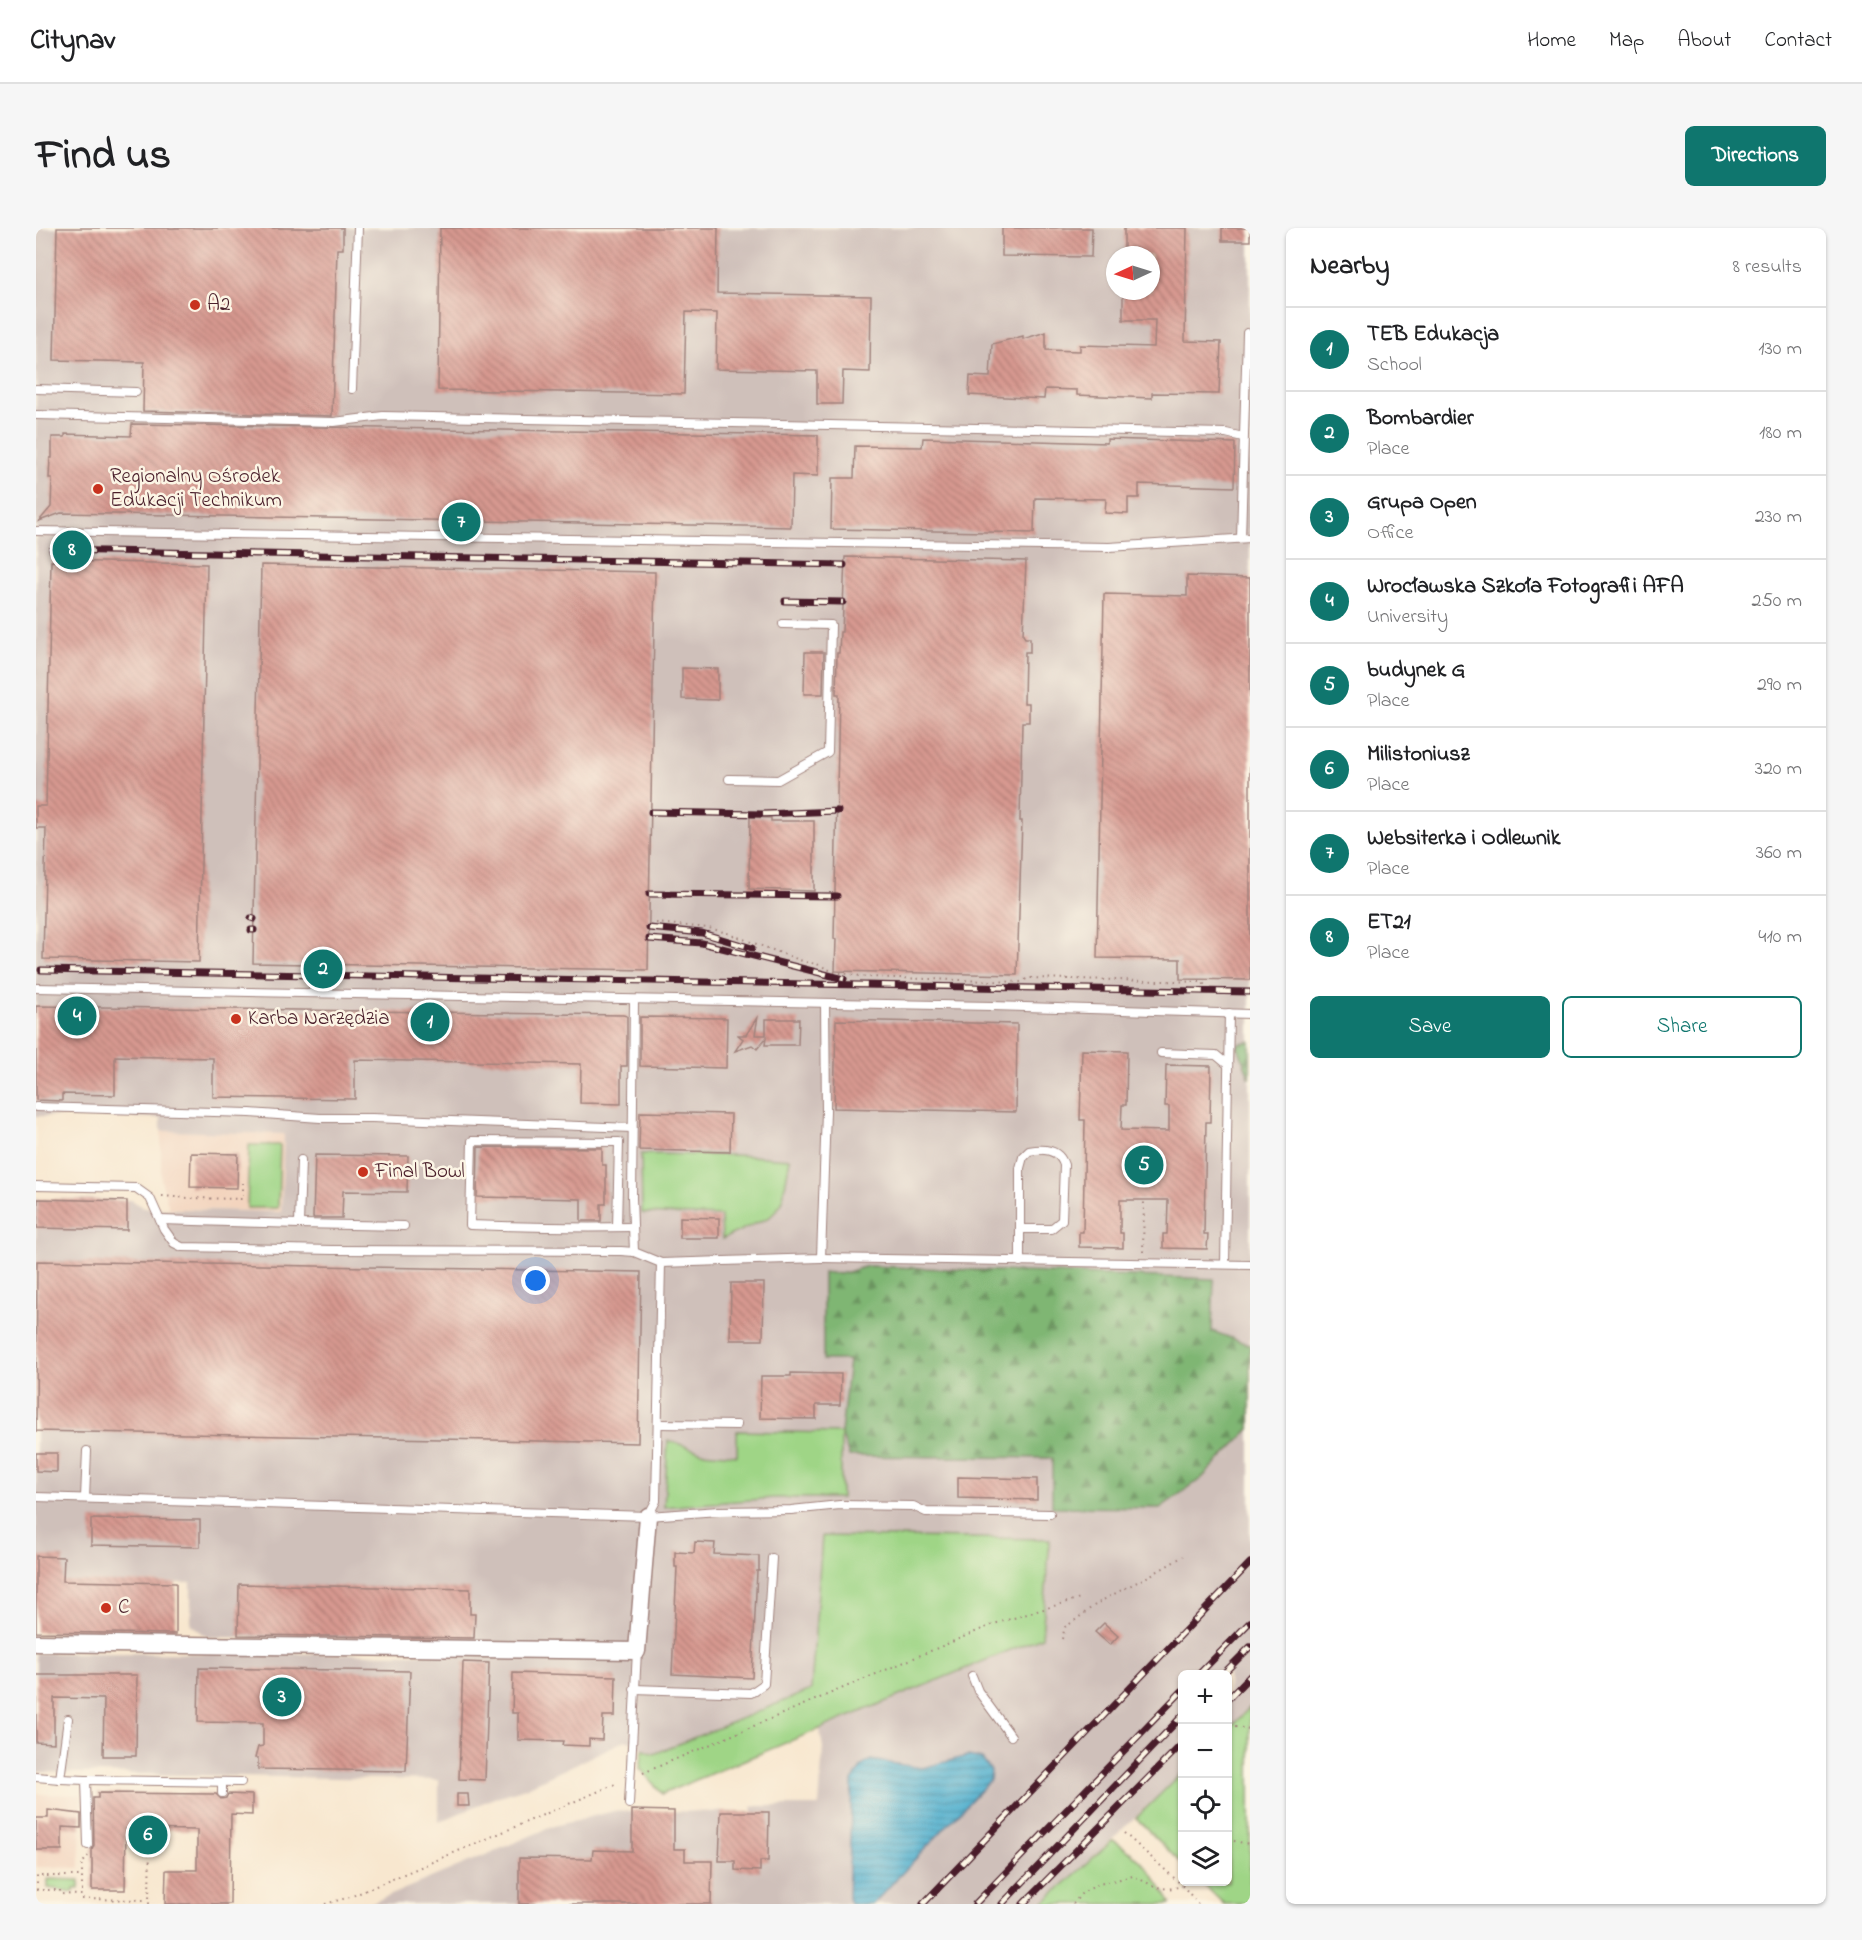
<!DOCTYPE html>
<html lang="en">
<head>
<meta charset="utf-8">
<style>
  :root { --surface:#fff; --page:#f6f6f6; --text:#202124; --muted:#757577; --line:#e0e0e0; --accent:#0f766e }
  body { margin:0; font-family:"Indie Flower",sans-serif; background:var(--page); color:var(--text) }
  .controls { position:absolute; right:18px; bottom:18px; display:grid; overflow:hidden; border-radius:9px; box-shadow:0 2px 4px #0004 }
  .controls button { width:54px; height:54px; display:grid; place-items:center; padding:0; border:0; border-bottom:2px solid var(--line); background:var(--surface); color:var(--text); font:30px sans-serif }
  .compass { position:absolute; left:1070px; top:18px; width:54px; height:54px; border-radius:50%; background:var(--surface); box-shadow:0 2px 4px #0004; rotate:266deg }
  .you { position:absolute; left:500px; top:1053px; width:21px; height:21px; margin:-15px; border:4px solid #fff; border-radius:50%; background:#1a73e8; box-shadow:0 0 0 9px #1a73e833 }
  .badge { display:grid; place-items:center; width:39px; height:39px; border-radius:50%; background:var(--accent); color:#fff; font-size:20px; font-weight:700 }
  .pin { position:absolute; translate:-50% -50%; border:3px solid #fff; box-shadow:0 2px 6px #0006 }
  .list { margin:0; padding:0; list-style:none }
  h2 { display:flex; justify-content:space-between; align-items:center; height:78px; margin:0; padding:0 24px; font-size:26px }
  h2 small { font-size:20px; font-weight:400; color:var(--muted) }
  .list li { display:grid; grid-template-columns:39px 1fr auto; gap:18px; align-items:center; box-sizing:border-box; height:84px; padding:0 24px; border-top:2px solid var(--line) }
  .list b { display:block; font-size:22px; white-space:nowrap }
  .list p { margin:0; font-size:20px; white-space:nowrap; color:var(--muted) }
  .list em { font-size:20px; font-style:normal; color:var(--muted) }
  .actions { display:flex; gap:12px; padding:18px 24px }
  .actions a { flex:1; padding:14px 0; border:2px solid var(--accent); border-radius:9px; text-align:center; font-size:21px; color:var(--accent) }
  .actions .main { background:var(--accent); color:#fff }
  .icon { flex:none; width:33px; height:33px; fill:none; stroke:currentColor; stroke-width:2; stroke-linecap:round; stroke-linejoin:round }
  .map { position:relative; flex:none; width:1214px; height:1676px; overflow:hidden; border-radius:9px }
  header { display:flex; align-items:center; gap:36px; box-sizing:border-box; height:84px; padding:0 30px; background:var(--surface); border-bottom:2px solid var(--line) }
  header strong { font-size:28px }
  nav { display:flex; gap:33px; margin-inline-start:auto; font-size:21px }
  .intro { display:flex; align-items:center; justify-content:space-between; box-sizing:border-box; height:144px; padding:0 36px }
  h1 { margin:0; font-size:42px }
  .button { padding:15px 27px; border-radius:9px; background:var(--accent); color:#fff; font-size:21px; font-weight:700 }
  main { display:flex; gap:36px; padding:0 36px }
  aside { flex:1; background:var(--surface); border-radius:9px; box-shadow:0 2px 4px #0004 }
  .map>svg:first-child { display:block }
</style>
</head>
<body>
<header>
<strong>Citynav</strong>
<nav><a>Home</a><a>Map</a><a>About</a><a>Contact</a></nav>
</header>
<div class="intro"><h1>Find us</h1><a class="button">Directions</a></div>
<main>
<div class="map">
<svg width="1214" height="1676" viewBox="0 0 1214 1676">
  <defs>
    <pattern id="forest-firs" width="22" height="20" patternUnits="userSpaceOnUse" patternTransform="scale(1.5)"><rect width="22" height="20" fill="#7fb673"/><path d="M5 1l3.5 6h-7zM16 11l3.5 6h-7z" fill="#6a935f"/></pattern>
    <pattern id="water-rules" width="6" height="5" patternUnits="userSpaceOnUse" patternTransform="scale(1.5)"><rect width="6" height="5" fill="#51b0cf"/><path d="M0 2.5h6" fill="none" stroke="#458fa8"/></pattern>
    <pattern id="building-back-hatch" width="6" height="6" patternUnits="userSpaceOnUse" patternTransform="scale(1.5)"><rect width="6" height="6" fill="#d79990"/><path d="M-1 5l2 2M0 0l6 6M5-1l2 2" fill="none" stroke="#b07c76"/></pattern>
  </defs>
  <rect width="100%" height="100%" fill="#fcf5e5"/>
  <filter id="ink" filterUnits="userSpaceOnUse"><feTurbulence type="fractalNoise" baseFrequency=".0167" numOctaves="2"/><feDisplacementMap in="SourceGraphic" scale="12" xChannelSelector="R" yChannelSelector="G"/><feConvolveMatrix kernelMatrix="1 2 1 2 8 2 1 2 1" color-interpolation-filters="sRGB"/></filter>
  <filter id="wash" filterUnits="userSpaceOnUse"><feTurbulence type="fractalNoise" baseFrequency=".008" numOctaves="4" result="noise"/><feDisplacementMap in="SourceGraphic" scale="24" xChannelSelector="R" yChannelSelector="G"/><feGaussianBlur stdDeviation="1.35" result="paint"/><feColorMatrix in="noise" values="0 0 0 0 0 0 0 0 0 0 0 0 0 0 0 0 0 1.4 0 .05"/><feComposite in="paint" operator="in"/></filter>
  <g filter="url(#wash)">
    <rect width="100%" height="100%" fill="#f8e7cf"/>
    <g fill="#f3d4be">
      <path d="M125 903 248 905 245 984 133 980 125 952Z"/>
      <path d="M0 1566 45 1567 44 1640 0 1639Z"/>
    </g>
    <path fill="#cfc0ba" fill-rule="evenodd" d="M0 0H1214V1479L1192 1502V1446H1146V1545L1007 1676H333L518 1598 578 1583 716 1584 717 1578H783L787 1519 775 1463 618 1526 590 1512 489 1560 458 1570 403 1594V1552L0 1544V1425L402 1426 403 1412 171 1409 155 1396V1355L0 1353V971L95 972 109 980 245 984 248 906 125 903V890L0 888ZM1079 27H1115V63H1079ZM787 1045 804 1046 1124 1280 1016 1279V1230L813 1228 805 1205 813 1132H787Z"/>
    <g fill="#9fd586" stroke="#747a58" stroke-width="1.5">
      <path d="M213 917H244L242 980H211Z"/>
      <path d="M605 926 700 927 754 931 746 975 734 989 686 1011 685 988 606 985Z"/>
      <path d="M701 1203 805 1205V1270H738L628 1279 632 1212 666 1224 701 1227Z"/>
      <path d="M786 1308 1014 1311 1006 1409 626 1566 604 1540 607 1521 618 1526 775 1462Z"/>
      <path d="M1214 1479V1676H1188L1165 1654H1192V1502Z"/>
      <path d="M1146 1545V1636L1100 1590Z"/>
      <path d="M1077 1612C1107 1631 1118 1646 1135 1676H1006Z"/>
      <path d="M12 1651 44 1652 43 1661H38V1664L12 1660Z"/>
    </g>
    <g fill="url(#forest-firs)" stroke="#646a4f" stroke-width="1.5">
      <path d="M1214 813V851L1201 816Z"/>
      <path d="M832 1038 1178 1051 1176 1103 1214 1117V1201L1166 1250 1124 1280 1016 1279V1230L813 1228 805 1205 813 1132H787V1044L804 1046Z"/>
    </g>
    <path fill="url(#water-rules)" stroke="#4e687d" stroke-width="1.5" d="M932 1528 946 1531 955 1543 954 1552 837 1676H814L812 1670 816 1553 826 1538 835 1532 886 1540Z"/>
    <g id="blocks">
      <g fill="url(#building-back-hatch)">
        <path d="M21 0H307V21H301L296 188 107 183 108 134 18 132Z"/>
        <path d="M404 0H682L681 65 835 68 834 144 807 143 806 176H781V143L680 141 681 85 650 84 648 166 402 162Z"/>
        <path d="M966 0H1056L1055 29 966 28Z"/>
        <path d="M1088 0H1151L1149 113 1185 114 1183 166 1116 165V170L1065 168 1041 167V162L1009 161 1008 171 933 167 934 148 954 149 956 116 987 108V111L1010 104V122L1044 123V117L1118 119 1119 92H1087V63H1115V27H1088Z"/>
        <rect x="1186" y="0" width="28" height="13"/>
        <path d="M96 196 782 207V248L756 247 755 299 25 285 3 293 15 279 16 250H13L14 230H16V209H29V206L95 208Z"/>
        <path d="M887 210 1071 215V211L1199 215 1198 259 1103 256V270H1092V286L1069 285 1070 271 999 270 998 305 795 301 796 250H818L819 218 886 219Z"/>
        <path d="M809 329 990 333 987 407 989 410H994V424H989L988 475H993V494H986L984 593H986L981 747 799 743 800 711H798L803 466H800L801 425H803L804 404H806Z"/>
        <path d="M15 333 171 336 163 734 7 731 10 600H0V578H10Z"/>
        <path d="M225 337 619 344 612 742 217 735Z"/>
        <path d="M1151 348 1214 350V752L1144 751V731L1061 730 1068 366 1151 368Z"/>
        <path d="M769 424H788L787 466H768Z"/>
        <path d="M646 440 682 441V472L646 471Z"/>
        <path d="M714 589 735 590V593H778V663L713 661Z"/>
        <path d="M0 778 587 787 591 788V838H585V876L544 875 545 836 319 832V871L177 869V830L79 828V867L26 866V873L0 872Z"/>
        <path d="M722 788 719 807H730V791H763L762 817H729L730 810 721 821 716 817 699 823 707 811 702 807H710Z"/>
        <path d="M604 789 691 790 690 840 604 838Z"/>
        <path d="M800 792 981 796 980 884 798 880Z"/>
        <path d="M1046 822 1091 823 1090 877H1086L1085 902 1133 903V878H1129L1130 837 1175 838 1174 894H1170L1168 1006H1172L1171 1021 1127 1020V1006H1131L1132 972H1084V1005H1087V1020L1043 1019V1004H1047L1049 892H1044Z"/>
        <path d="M604 884 695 886 694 924 603 922Z"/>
        <path d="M442 919 566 920V937H570V976H565V993H545V971L441 969Z"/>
        <path d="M155 925 202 926 201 960 154 959Z"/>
        <path d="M279 927 372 928 371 964 307 963 306 990H277Z"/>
        <path d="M2 971 91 973V1002L1 1000Z"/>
        <path d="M644 989 683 990V1010H644Z"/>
        <path d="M1 1033 605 1044 602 1215 0 1203Z"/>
        <path d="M695 1055H728L727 1112H694Z"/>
        <path d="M755 1145 805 1146 804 1177H780V1191L724 1190 725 1148H755Z"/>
        <path d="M0 1225H21V1244L0 1243Z"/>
        <path d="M922 1249 1001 1251V1272L922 1270Z"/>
        <path d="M55 1291 164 1292V1319L55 1317Z"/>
        <path d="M659 1314 679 1315 678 1326 723 1328V1343H721L716 1450 636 1446 641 1339H639V1324L658 1325Z"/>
        <path d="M0 1328 28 1329 27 1353 140 1355V1406L0 1404Z"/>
        <path d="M203 1356 434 1361V1386H439L438 1410 202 1407Z"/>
        <path d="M1068 1395 1082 1408 1074 1417 1059 1404Z"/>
        <path d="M427 1434 453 1435 449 1552 423 1551Z"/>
        <path d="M163 1440 374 1443 370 1543 222 1541V1530H219L222 1519 227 1518V1495L162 1494Z"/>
        <path d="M477 1445 580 1448 579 1488H567L566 1512 553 1511V1518L526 1517 527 1513 482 1512V1485H476Z"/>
        <path d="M0 1447H101L100 1528H67L68 1471 18 1470V1515L0 1514Z"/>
        <path d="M62 1565 180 1566 185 1571 190 1570 192 1566 216 1567V1587L195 1586 194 1676H129L130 1642H161V1602L90 1601 89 1662H56V1622L58 1617 57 1570H62Z"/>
        <path d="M421 1566H432L433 1578H421Z"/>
        <path d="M12 1582 45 1586V1600L26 1599V1622H0V1590H12Z"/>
        <path d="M596 1582 638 1583V1621H649V1633H676L675 1676H483V1630L556 1631 557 1622 596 1623Z"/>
        <path d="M685 1584H733L732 1633H724V1643L699 1642V1633H683Z"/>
      </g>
    </g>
  </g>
  <g filter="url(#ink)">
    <use href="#blocks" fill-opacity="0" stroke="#a1837d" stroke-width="1.5"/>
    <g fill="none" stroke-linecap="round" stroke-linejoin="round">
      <defs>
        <g id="service">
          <path d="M0 161 100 164"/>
          <path d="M316 161 322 0"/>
          <path d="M0 187 298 194 347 188 1190 205 1207 209"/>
          <path d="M0 303 1073 319 1214 310"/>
          <path d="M1205 310 1211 105"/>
          <path d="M693 551 742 552 792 524 795 397 747 396"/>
          <path d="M0 760 956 778 1214 786"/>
          <path d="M1125 825 1180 827 1192 837"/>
          <path d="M0 879 214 885 284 890H336L596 900"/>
          <path d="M0 958 100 960 114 970 128 1001 138 1015 146 1019 296 1022 585 1023 598 1024 625 1035"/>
          <path d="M124 992 263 996 265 932"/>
          <path d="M263 996 368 998"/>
          <path d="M581 999 583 914 436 913 434 997C488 999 543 1000 596 999"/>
          <path d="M598 1024 596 970 598 773"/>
          <path d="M785 1030 1214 1037"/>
          <path d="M984 1034V940L987 929 993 923C1008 920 1023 921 1028 937L1026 992 1015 1001H984"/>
          <path d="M1189 1036 1193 785"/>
          <path d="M623 1196 701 1197"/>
          <path d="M0 1269 612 1288 683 1283 755 1282 804 1277 877 1278 890 1284 1014 1286"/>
          <path d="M49 1270 51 1223"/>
          <path d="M612 1288 620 1273 625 1035 785 1030 790 883 789 775"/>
          <path d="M936 1448 942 1463 975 1508"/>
          <path d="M598 1461 715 1465 728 1456 736 1330"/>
          <path d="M0 1549 24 1551 32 1491"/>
          <path d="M24 1551 50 1552 52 1617"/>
          <path d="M50 1552 205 1554"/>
          <path d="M186 1565V1554"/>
          <path d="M593 1576 601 1423"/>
        </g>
        <path id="minor" d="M0 1415 601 1423 612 1288"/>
      </defs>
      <use href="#service" stroke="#a1837d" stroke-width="10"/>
      <use href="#minor" stroke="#a1837d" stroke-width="19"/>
      <g stroke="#a1837d" stroke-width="2" stroke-dasharray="1.5 4.5" stroke-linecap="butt">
        <path d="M620 695 673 700 691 705 769 734 781 736 798 744 831 749 984 754 993 750 1167 754 1171 763"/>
        <path d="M126 968 153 970 207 971V955"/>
        <path d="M1107 1024 1108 972"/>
        <path d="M1026 1411 1029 1399C1041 1392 1052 1381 1064 1374 1091 1358 1120 1346 1147 1328"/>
        <path d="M1199 1499 1214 1501"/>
        <path d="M607 1545 958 1396 1044 1370"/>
        <path d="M1088 1605 1147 1658 1162 1676"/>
        <path d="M1192 1612 1214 1616"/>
        <path d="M0 1662H24V1666L46 1667V1636L52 1628"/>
        <path d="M1 1662V1648H46"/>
        <path d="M46 1671 112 1672"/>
        <path d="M113 1676 114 1603"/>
        <path d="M289 1676 314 1669 582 1555"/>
        <path d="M1037 1676 1046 1665 1063 1656 1097 1648 1120 1659 1132 1661 1147 1658"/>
      </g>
      <use href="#service" stroke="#fff" stroke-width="8"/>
      <use href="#minor" stroke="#fff" stroke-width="16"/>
      <defs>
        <g id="rail">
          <path d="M16 322 808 337"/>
          <path d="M749 373 807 374"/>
          <path d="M615 584 726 586 802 583"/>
          <path d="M613 666 801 668"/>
          <path d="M215 690 218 691"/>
          <path d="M613 700 666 705 716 720"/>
          <path d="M215 702H218"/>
          <path d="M613 711 666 715 808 751"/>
          <path d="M5 742 1214 764"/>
          <path d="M1163 1446 1214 1394"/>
          <path d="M1187 1446 1214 1419"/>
          <path d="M1192 1471 1214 1448"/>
          <path d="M887 1676 1214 1335"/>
          <path d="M939 1676 1146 1463"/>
          <path d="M966 1676 1146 1488"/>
          <path d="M987 1676 1146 1516"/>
        </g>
      </defs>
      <use href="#rail" stroke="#4a1f2b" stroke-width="7"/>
      <use href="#rail" stroke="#fcf5e5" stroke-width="4.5" stroke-dasharray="14" stroke-linecap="butt"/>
    </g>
  </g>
  <g fill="#c8321e" stroke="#fcf5e5" stroke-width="2">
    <circle cx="159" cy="77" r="6"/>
    <circle cx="62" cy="261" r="6"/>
    <circle cx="200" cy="791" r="6"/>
    <circle cx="327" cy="944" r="6"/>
    <circle cx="70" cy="1380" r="6"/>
  </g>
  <g text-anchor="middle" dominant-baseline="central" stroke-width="5" stroke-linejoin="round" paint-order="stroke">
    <g font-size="21" fill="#4a1f2b" stroke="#fcf5e5" text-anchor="start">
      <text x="171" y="77">A2</text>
      <text x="74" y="249">Regionalny Ośrodek<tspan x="74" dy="24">Edukacji Technikum</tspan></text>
      <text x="212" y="791">Karba Narzędzia</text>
      <text x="339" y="944">Final Bowl</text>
      <text x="82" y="1380">C</text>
    </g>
  </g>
</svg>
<div class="controls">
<button>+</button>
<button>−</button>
<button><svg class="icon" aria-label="locate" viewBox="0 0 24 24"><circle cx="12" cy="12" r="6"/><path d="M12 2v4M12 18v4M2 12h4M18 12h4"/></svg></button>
<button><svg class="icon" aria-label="layers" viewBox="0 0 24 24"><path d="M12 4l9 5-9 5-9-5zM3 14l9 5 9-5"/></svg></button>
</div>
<svg class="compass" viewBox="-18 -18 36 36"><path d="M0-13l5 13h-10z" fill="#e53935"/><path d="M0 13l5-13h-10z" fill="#757577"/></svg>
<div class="you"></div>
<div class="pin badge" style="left:394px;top:794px">1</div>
<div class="pin badge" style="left:287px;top:741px">2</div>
<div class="pin badge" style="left:246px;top:1469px">3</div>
<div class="pin badge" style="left:41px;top:788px">4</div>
<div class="pin badge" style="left:1108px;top:937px">5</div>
<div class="pin badge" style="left:112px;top:1607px">6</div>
<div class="pin badge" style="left:425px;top:294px">7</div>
<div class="pin badge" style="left:36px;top:322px">8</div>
</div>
<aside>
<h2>Nearby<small>8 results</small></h2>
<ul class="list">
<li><span class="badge">1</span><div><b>TEB Edukacja</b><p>School</p></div><em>130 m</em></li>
<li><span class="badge">2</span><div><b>Bombardier</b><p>Place</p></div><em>180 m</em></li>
<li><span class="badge">3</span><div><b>Grupa Open</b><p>Office</p></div><em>230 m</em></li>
<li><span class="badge">4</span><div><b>Wrocławska Szkoła Fotografii AFA</b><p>University</p></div><em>250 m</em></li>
<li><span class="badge">5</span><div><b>budynek G</b><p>Place</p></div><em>290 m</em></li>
<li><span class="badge">6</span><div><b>Milistoniusz</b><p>Place</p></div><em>320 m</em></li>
<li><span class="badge">7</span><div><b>Websiterka i Odlewnik</b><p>Place</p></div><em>360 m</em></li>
<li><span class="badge">8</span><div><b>ET21</b><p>Place</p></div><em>410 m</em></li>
</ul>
<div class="actions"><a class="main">Save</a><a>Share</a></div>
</aside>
</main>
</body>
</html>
